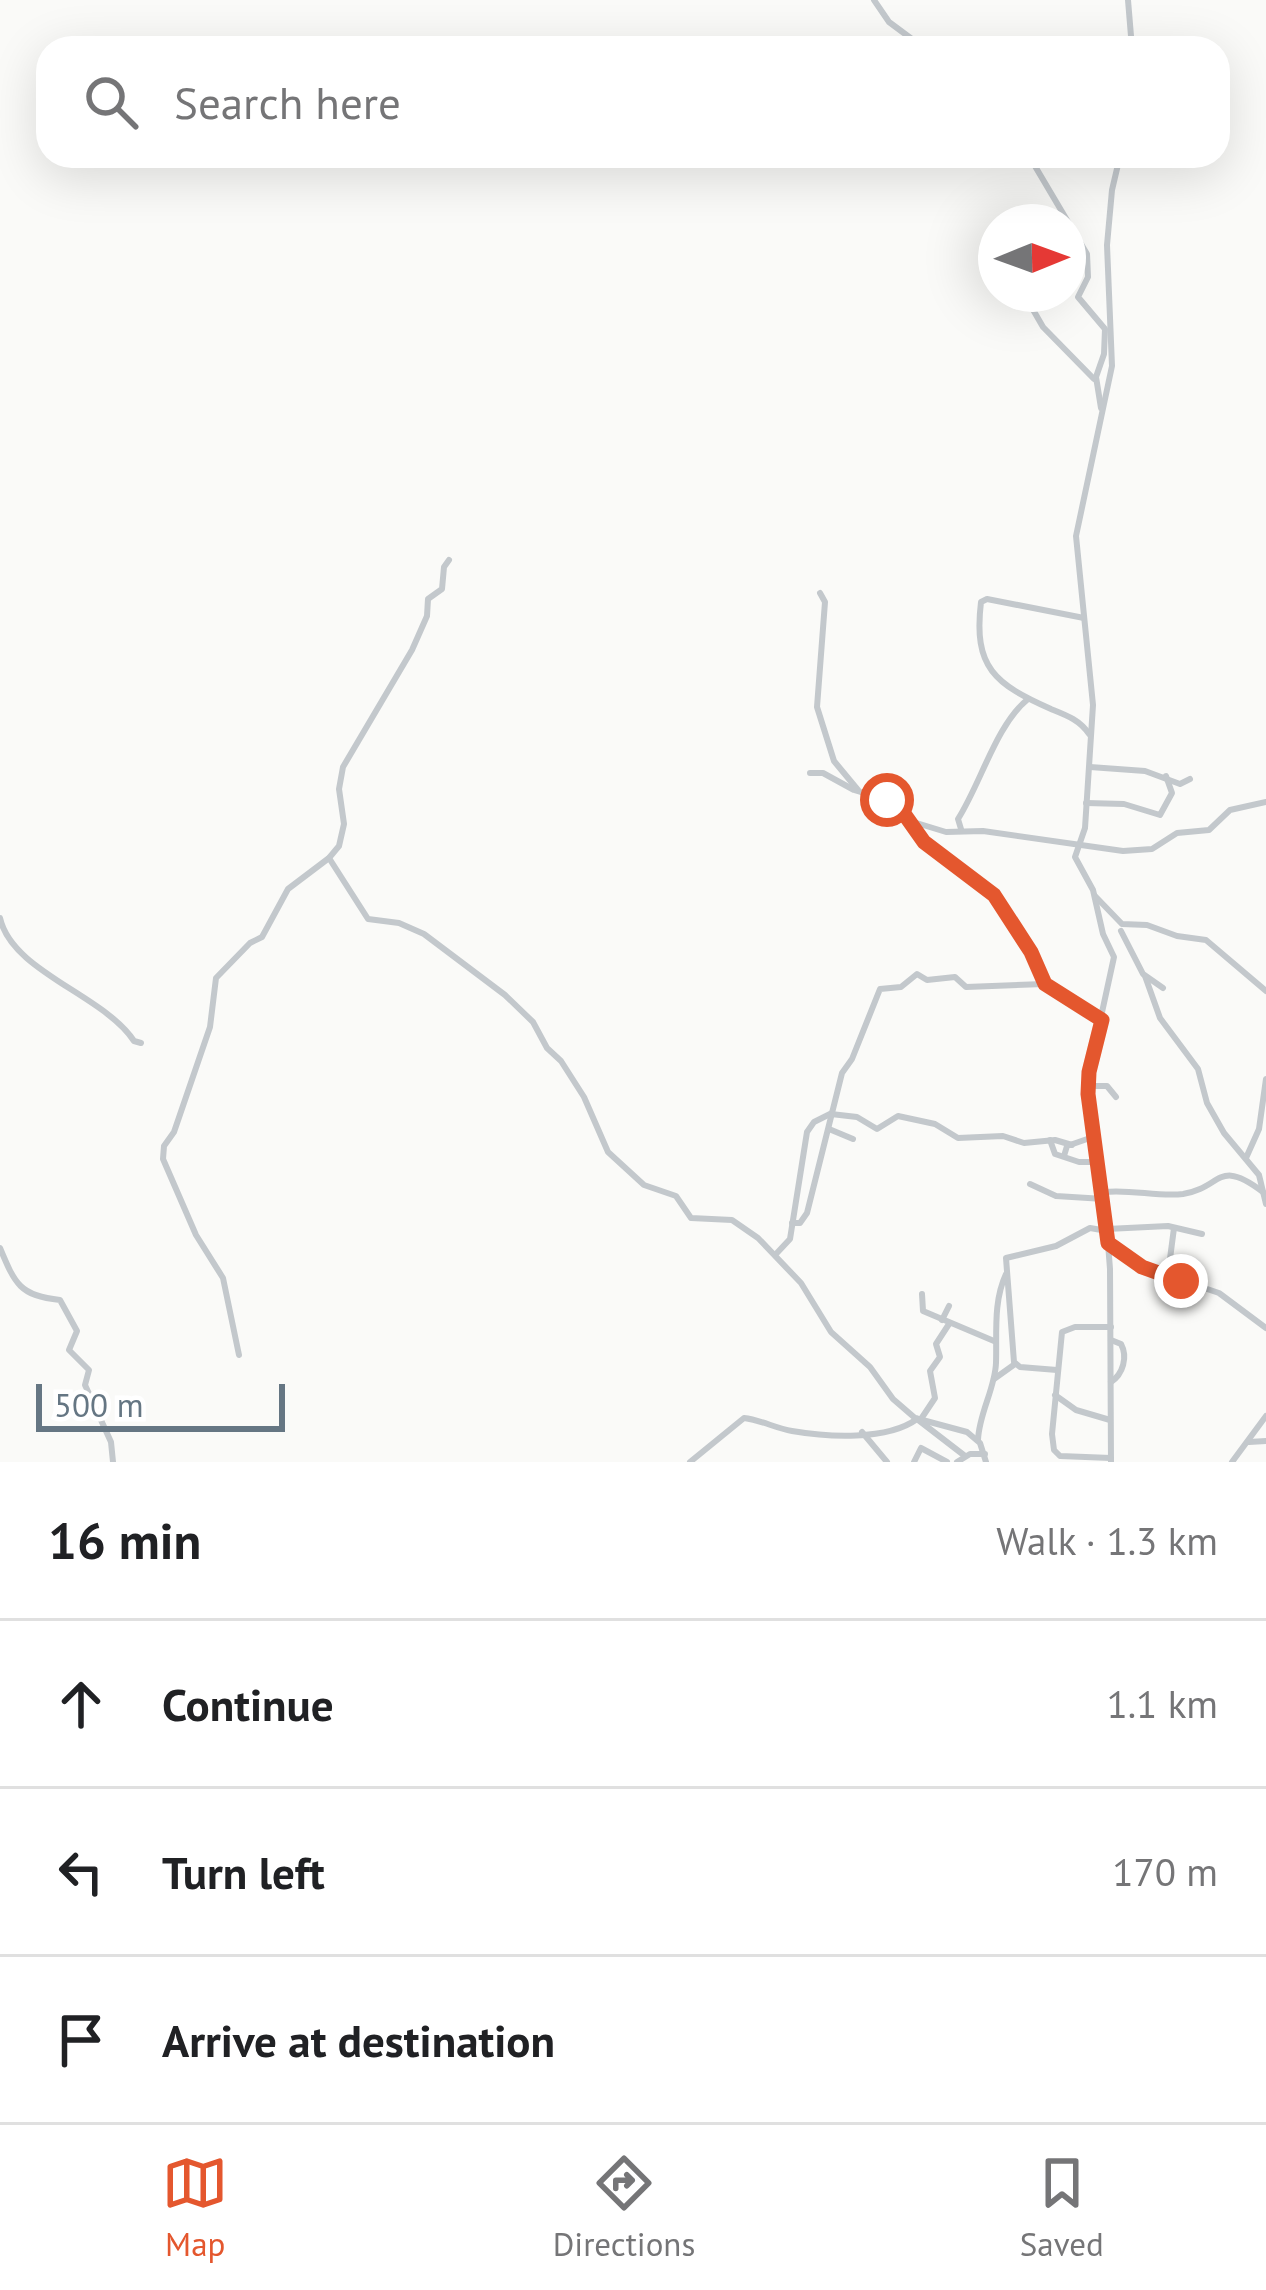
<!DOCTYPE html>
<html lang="en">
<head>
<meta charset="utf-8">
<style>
  :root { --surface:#fff; --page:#f6f6f6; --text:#202124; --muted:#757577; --line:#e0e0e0; --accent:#e4572e }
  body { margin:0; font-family:"PT Sans",sans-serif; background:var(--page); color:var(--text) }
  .compass { position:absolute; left:978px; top:204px; width:108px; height:108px; border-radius:50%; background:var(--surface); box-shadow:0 12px 48px #0002; rotate:89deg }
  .scale { position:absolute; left:36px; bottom:30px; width:249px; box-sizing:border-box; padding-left:12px; border:6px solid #657683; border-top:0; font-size:33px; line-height:42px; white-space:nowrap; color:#657683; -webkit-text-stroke:9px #fff; paint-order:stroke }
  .stop { position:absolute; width:36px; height:36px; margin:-27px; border:9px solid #e4572e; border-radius:50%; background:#fff }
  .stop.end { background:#e4572e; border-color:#fff; box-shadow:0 3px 12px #0008 }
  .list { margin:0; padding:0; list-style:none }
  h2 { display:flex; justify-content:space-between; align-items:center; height:156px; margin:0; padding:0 48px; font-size:51px }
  h2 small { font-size:39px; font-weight:400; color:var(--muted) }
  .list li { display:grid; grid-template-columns:78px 1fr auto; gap:36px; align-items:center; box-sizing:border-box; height:168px; padding:0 48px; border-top:3px solid var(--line) }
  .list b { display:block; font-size:45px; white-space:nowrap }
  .list em { font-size:39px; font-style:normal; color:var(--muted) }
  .icon { flex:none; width:66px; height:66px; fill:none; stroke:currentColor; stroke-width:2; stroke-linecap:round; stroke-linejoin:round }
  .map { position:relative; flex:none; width:1266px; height:1462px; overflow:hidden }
  .search { position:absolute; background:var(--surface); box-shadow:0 12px 48px #0002; left:36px; right:36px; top:36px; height:132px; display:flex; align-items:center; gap:30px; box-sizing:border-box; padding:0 42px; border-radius:36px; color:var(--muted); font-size:45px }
  .sheet { height:660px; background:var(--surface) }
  nav { display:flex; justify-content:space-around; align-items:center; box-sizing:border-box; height:168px; border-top:3px solid var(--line); background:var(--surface); font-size:33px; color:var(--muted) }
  nav a { display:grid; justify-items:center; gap:6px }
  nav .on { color:var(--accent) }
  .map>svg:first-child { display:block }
</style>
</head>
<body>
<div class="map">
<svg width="1266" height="1462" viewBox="0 0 1266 1462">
  <rect width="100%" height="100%" fill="#fafaf8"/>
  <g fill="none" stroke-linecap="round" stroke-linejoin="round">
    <g stroke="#c3c8cc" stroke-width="6">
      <path d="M874 0 889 22 924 48"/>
      <path d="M1128 0 1132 48"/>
      <path d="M1029 156 1087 254 1088 277 1078 297 1105 329 1104 354 1096 377 1101 408"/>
      <path d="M987 265 996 277"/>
      <path d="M1018 294 1028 301 1043 327 1094 379"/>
      <path d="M820 593 825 602 817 707 834 761 858 790"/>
      <path d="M1084 618 987 599 981 602C973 668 995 684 1051 709 1066 715 1080 720 1089 734"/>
      <path d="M1090 767 1145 771 1180 784 1190 779"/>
      <path d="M810 773H823L854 790 887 800 910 821 946 832 983 831 1123 851 1152 849 1177 833 1209 830 1230 810 1266 802"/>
      <path d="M1086 803 1124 804 1160 815 1172 793 1166 776"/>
      <path d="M912 824C929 852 960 869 985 887 1007 901 1038 960 1046 985L1101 1019"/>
      <path d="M961 829 958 819C981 783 996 725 1028 699"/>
      <path d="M329 858 368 919 399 923 424 934 505 995 533 1022 547 1048 561 1061 584 1097 608 1152 644 1185 676 1196 691 1218 732 1220 758 1238 801 1283 831 1332 870 1367 893 1399 915 1418 967 1432 980 1443 986 1462"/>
      <path d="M1095 896 1122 924 1147 925 1177 936 1206 940 1266 991"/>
      <path d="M0 918C12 972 104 995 134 1041L141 1043"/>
      <path d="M1121 931 1143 974 1163 988"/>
      <path d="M1145 976 1160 1018 1198 1069 1207 1103 1224 1133 1259 1175 1266 1204"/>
      <path d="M1088 1086H1107L1116 1097"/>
      <path d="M831 1114 857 1117 877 1129 898 1116 935 1124 958 1138 1003 1136 1024 1143 1055 1140 1072 1145"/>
      <path d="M829 1129 853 1139"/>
      <path d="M1050 1140 1055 1154 1079 1162H1098"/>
      <path d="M1064 1156 1067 1146 1093 1137"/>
      <path d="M1246 1158 1259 1129 1266 1079"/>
      <path d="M1030 1184 1056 1196 1104 1199"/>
      <path d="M1104 1192C1131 1189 1158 1197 1183 1194 1222 1188 1217 1157 1263 1192"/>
      <path d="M792 1223H800L807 1213 842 1073 852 1059 880 989 901 987 917 974 927 980 955 977 966 987 1044 984"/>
      <path d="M1107 1229 1168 1226 1202 1234"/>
      <path d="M1108 1243 1142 1267 1219 1293 1266 1328"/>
      <path d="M0 1248C15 1284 20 1296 60 1300L77 1331 69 1350 89 1370 85 1385 111 1442 113 1462"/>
      <path d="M776 1254 790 1239 807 1132 814 1122 832 1113"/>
      <path d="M1168 1274 1174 1228"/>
      <path d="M922 1294 923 1311 994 1341"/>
      <path d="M942 1320 949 1306"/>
      <path d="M1111 1340 1121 1344C1128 1357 1123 1374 1111 1382"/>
      <path d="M239 1355 223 1278 196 1235 163 1159 164 1146 174 1132 210 1027 216 978 250 943 262 937 288 889 329 858 339 846 344 824 339 789 343 767 412 650 427 616 428 599 442 589 444 567 449 560"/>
      <path d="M1057 1370 1020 1367 1014 1362 1006 1258 1056 1246 1090 1228 1107 1231"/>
      <path d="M994 1379 1015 1364"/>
      <path d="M1055 1395 1076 1410 1110 1420"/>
      <path d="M917 1419 965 1456"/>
      <path d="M921 1419 935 1398 930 1371 940 1357 936 1344 949 1324"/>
      <path d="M862 1432 887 1462"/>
      <path d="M978 1440C979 1413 995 1389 996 1363 997 1333 993 1302 1006 1274"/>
      <path d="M1249 1442 1266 1441"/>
      <path d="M1111 1458 1060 1456 1054 1450 1052 1434 1062 1332 1075 1327H1111"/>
      <path d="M690 1462 744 1418C761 1420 775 1428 792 1431 827 1437 887 1441 917 1419"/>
      <path d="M914 1462 921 1448 947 1462"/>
      <path d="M957 1462 970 1454H985"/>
      <path d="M1111 1462 1110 1269 1104 1192 1088 1094 1091 1063 1114 957 1103 934 1093 890 1075 857 1085 828 1093 705 1076 536 1112 366 1107 245 1112 190 1120 156"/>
      <path d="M1232 1462 1266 1416"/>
    </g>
  </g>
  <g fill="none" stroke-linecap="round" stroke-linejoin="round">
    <path stroke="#e4572e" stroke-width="15" d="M887 800 900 808 924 842 994 895 1031 952 1045 984 1102 1020 1089 1072 1088 1094 1108 1243 1142 1267 1181 1281"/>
  </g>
</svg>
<svg class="compass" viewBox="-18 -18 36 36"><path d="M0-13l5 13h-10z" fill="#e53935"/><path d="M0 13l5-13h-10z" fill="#757577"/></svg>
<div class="scale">500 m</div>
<div class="stop" style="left:887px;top:800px"></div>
<div class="stop end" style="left:1181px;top:1281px"></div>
<div class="search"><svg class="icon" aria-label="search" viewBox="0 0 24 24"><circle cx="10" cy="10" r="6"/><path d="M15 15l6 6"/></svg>Search here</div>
</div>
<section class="sheet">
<h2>16 min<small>Walk · 1.3 km</small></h2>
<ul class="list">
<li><svg class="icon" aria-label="ahead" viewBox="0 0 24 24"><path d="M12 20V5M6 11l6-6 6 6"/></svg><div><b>Continue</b></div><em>1.1 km</em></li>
<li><svg class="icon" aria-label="left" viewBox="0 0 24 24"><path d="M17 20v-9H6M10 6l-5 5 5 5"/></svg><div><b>Turn left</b></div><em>170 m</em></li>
<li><svg class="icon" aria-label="arrive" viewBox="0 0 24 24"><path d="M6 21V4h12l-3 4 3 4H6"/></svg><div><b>Arrive at destination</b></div></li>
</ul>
</section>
<nav>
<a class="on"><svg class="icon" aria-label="map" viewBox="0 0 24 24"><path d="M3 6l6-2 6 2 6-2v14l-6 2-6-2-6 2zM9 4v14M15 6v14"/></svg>Map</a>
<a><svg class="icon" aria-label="directions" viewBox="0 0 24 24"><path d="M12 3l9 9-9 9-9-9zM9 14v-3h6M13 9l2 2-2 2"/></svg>Directions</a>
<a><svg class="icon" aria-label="saved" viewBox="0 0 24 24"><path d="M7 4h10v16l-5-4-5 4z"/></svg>Saved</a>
</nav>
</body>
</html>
